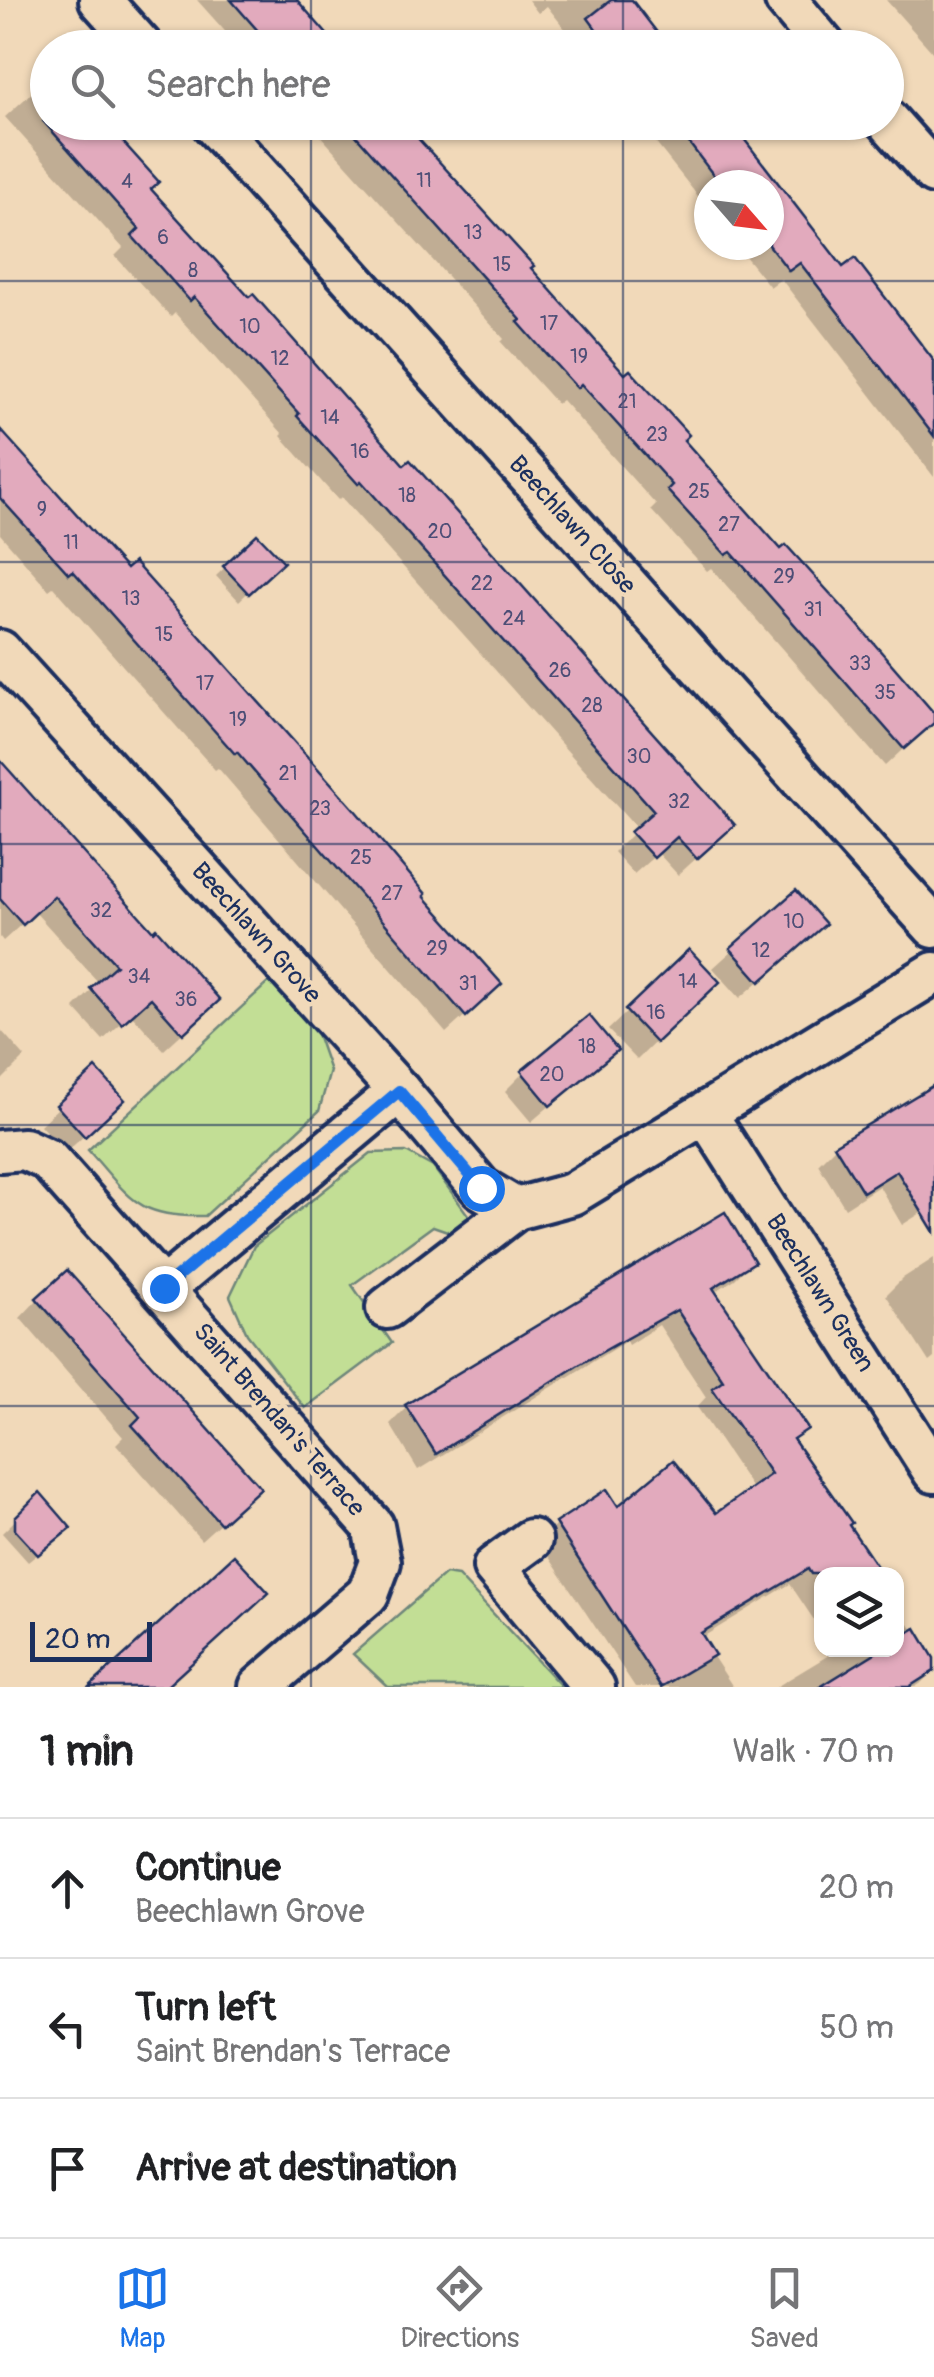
<!DOCTYPE html>
<html lang="en">
<head>
<meta charset="utf-8">
<style>
  :root { --surface:#fff; --page:#f2f2f2; --text:#202124; --muted:#757577; --line:#e0e0e0; --accent:#1a73e8 }
  body { margin:0; font-family:Pangolin,sans-serif; background:var(--page); color:var(--text) }
  .controls { position:absolute; right:30px; bottom:30px; display:grid; overflow:hidden; border-radius:20px; box-shadow:0 2px 8px #0004 }
  .controls button { width:90px; height:90px; display:grid; place-items:center; padding:0; border:0; border-bottom:2px solid var(--line); background:var(--surface); color:var(--text); font:50px sans-serif }
  .compass { position:absolute; left:694px; top:170px; width:90px; height:90px; border-radius:50%; background:var(--surface); box-shadow:0 2px 8px #0004; rotate:118deg }
  .scale { position:absolute; left:30px; bottom:25px; width:122px; box-sizing:border-box; padding-left:10px; border:5px solid #1b2f5e; border-top:0; font-size:28px; line-height:35px; white-space:nowrap; color:#1b2f5e; -webkit-text-stroke:8px #f1d9b9; paint-order:stroke }
  .stop { position:absolute; width:30px; height:30px; margin:-22px; border:8px solid #1a73e8; border-radius:50%; background:#fff }
  .stop.end { background:#1a73e8; border-color:#fff; box-shadow:0 2px 10px #0008 }
  .list { margin:0; padding:0; list-style:none }
  h2 { display:flex; justify-content:space-between; align-items:center; height:130px; margin:0; padding:0 40px; font-size:42px }
  h2 small { font-size:32px; font-weight:400; color:var(--muted) }
  .list li { display:grid; grid-template-columns:65px 1fr auto; gap:30px; align-items:center; box-sizing:border-box; height:140px; padding:0 40px; border-top:2px solid var(--line) }
  .list b { display:block; font-size:38px; white-space:nowrap }
  .list p { margin:0; font-size:32px; white-space:nowrap; color:var(--muted) }
  .list em { font-size:32px; font-style:normal; color:var(--muted) }
  .icon { flex:none; width:55px; height:55px; fill:none; stroke:currentColor; stroke-width:2; stroke-linecap:round; stroke-linejoin:round }
  .map { position:relative; flex:none; width:934px; height:1687px; overflow:hidden }
  .search { position:absolute; background:var(--surface); box-shadow:0 2px 8px #0004; left:30px; right:30px; top:30px; height:110px; display:flex; align-items:center; gap:25px; box-sizing:border-box; padding:0 35px; border-radius:55px; color:var(--muted); font-size:38px }
  .sheet { height:550px; background:var(--surface) }
  nav { display:flex; justify-content:space-around; align-items:center; box-sizing:border-box; height:140px; border-top:2px solid var(--line); background:var(--surface); font-size:28px; color:var(--muted) }
  nav a { display:grid; justify-items:center; gap:5px }
  nav .on { color:var(--accent) }
  .map>svg:first-child { display:block }
</style>
</head>
<body>
<div class="map">
<svg width="934" height="1687" viewBox="0 0 934 1687">
  <rect width="100%" height="100%" fill="#f1d9b9"/>
  <filter id="ink" filterUnits="userSpaceOnUse"><feTurbulence type="fractalNoise" baseFrequency=".01" numOctaves="2"/><feDisplacementMap in="SourceGraphic" scale="20" xChannelSelector="R" yChannelSelector="G"/><feConvolveMatrix kernelMatrix="1 2 1 2 8 2 1 2 1" color-interpolation-filters="sRGB"/></filter>
  <g filter="url(#ink)">
    <g fill="#c2de95" stroke="#6e867a" stroke-width="2.5">
      <path d="M272 979 316 1031 330 1071 319 1111 205 1216C136 1218 131 1198 88 1150Z"/>
      <path d="M406 1152 433 1167 471 1219 456 1234 433 1226 352 1285 392 1343 305 1408 247 1334 230 1296 254 1246 371 1153Z"/>
      <path d="M445 1574 458 1576 562 1687H388L353 1654Z"/>
    </g>
    <g fill="#0003">
      <path d="M197 0H291L335 48H240Z"/>
      <path d="M528 0H629L666 48H580L547 6 538 13Z"/>
      <path d="M886 0H934V54Z"/>
      <path d="M48 78V122L148 189 713 843 678 875 658 853 634 874 614 852 637 829 341 497 338 500 281 436 283 434 175 313 171 317 115 256 123 248 5 117Z"/>
      <path d="M308 122H403L681 440 934 720 885 766 711 568 707 571 651 510 656 505 562 400 557 404 501 342 504 339Z"/>
      <path d="M639 122H726L843 270 934 365V477L781 279 770 287 736 245H769V185H709V210Z"/>
      <path d="M0 429 125 573 420 896 480 1002 446 1033 218 768 215 770 53 587 49 590 0 534Z"/>
      <path d="M257 537 280 562 239 601 216 576Z"/>
      <path d="M0 763 199 1018 164 1050 131 1014 103 1040 74 1008 99 983 35 912 3 941 0 937Z"/>
      <path d="M796 893 804 942 740 998 713 968Z"/>
      <path d="M689 953 716 982 637 1060 608 1030Z"/>
      <path d="M0 1029 25 1057 0 1082Z"/>
      <path d="M615 1050 531 1122 505 1091 523 1073Z"/>
      <path d="M96 1072 104 1118 65 1153 40 1125Z"/>
      <path d="M934 1086V1205L902 1225 879 1186 845 1208 818 1164 835 1147Z"/>
      <path d="M934 1258V1358L929 1362 886 1295 903 1278Z"/>
      <path d="M752 1262 735 1279 713 1293 805 1429 792 1442 878 1574H822V1632L790 1584 701 1638 733 1687H635L539 1542 556 1525 606 1493 617 1509 716 1516 753 1490 697 1407 706 1397 659 1325 628 1345 626 1341 418 1470 390 1424 407 1407Z"/>
      <path d="M38 1299 239 1506 201 1540 116 1444 123 1437 20 1318Z"/>
      <path d="M40 1496 59 1537 28 1562 2 1533Z"/>
      <path d="M896 1604 934 1663V1670L920 1684 915 1687H776L834 1652 833 1650H896Z"/>
    </g>
    <g fill="#e2aabd" stroke="#1b2f5e" stroke-width="2.5">
      <path d="M231 0H297L339 48H273Z"/>
      <path d="M611 0H632L669 48H610L588 18Z"/>
      <path d="M44 122H105L159 182 151 189 249 297 253 294 404 465 410 460 735 825 697 859 677 837 654 858 630 832 654 811 361 481 358 484 297 416 299 414 194 297 190 301 132 236 139 229Z"/>
      <path d="M344 122H403L534 266 531 268 625 374 630 370 689 435 684 440 781 549 786 545 845 610 934 713V723L904 749 731 552 726 555 667 490 672 485 581 384 577 388 547 355 518 322 521 320Z"/>
      <path d="M673 122H731L843 267 855 258 934 361V436L800 263 789 271 769 245V185H721Z"/>
      <path d="M0 429 126 569 134 562 354 809 426 894 424 896 502 984 466 1017 237 752 235 754 73 571 69 574 0 498Z"/>
      <path d="M257 534 284 562 249 594 223 566Z"/>
      <path d="M0 760 153 931 156 928 220 1000 183 1034 151 998 122 1024 90 988 116 965 54 896 23 925 0 899Z"/>
      <path d="M796 890 826 924 760 982 730 948Z"/>
      <path d="M689 949 720 982 656 1043 625 1010Z"/>
      <path d="M589 1015 618 1050 550 1106 521 1071Z"/>
      <path d="M96 1068 125 1100 85 1137 56 1105Z"/>
      <path d="M934 1085V1232L897 1171 863 1192 834 1145Z"/>
      <path d="M725 1212 755 1262 713 1288 808 1429 793 1439 852 1523 849 1525 882 1574H811L808 1569 701 1633 715 1655 661 1687 555 1523 607 1489 618 1506 673 1460 716 1513 771 1474 712 1388 723 1380 677 1310 577 1366 436 1454 405 1405Z"/>
      <path d="M67 1270 261 1488 221 1524 132 1425 140 1417 36 1298Z"/>
      <path d="M40 1492 71 1528 38 1555 15 1530V1517Z"/>
      <path d="M234 1555 269 1593 166 1687H89Z"/>
      <path d="M916 1628 934 1658V1671L909 1687H820L880 1650H896V1640Z"/>
    </g>
    <g fill="none" stroke-linecap="round" stroke-linejoin="round">
      <defs>
        <g id="minor">
          <path d="M100 0 143 48"/>
          <path d="M786 0 826 48"/>
          <path d="M886 119 934 173"/>
          <path d="M211 122 934 927"/>
          <path d="M0 651 399 1091 481 1188 516 1209"/>
          <path d="M706 1114 934 1472"/>
          <path d="M0 1151 24 1149 48 1160 373 1526 380 1562 368 1594 260 1687"/>
          <path d="M164 1288 399 1091"/>
          <path d="M387 1308 516 1209 572 1194 934 973"/>
          <path d="M531 1540 494 1567 594 1687"/>
        </g>
      </defs>
      <use href="#minor" stroke="#1b2f5e" stroke-width="48"/>
      <use href="#minor" stroke="#f1d9b9" stroke-width="40"/>
    </g>
  </g>
  <g fill="none" stroke-linecap="round" stroke-linejoin="round" filter="url(#ink)">
    <path stroke="#1a73e8" stroke-width="12" d="M164 1288 399 1091 481 1188"/>
  </g>
  <path fill="none" stroke="#1b2f5e" stroke-width="2.5" stroke-opacity="0.55" d="M311 0V48M623 0V48M311 122V1687M623 122V1687M0 281H934M0 562H934M0 844H934M0 1125H934M0 1406H934"/>
  <g text-anchor="middle" dominant-baseline="central" stroke-width="9" stroke-linejoin="round" paint-order="stroke">
    <g font-size="20" fill="#4d4e76">
      <text x="424" y="180">11</text>
      <text x="127" y="181">4</text>
      <text x="473" y="232">13</text>
      <text x="163" y="237">6</text>
      <text x="502" y="264">15</text>
      <text x="193" y="270">8</text>
      <text x="549" y="323">17</text>
      <text x="250" y="326">10</text>
      <text x="579" y="356">19</text>
      <text x="280" y="358">12</text>
      <text x="627" y="401">21</text>
      <text x="330" y="417">14</text>
      <text x="657" y="434">23</text>
      <text x="360" y="451">16</text>
      <text x="699" y="491">25</text>
      <text x="407" y="495">18</text>
      <text x="42" y="509">9</text>
      <text x="729" y="524">27</text>
      <text x="440" y="531">20</text>
      <text x="71" y="542">11</text>
      <text x="784" y="576">29</text>
      <text x="482" y="583">22</text>
      <text x="131" y="598">13</text>
      <text x="813" y="609">31</text>
      <text x="514" y="618">24</text>
      <text x="164" y="634">15</text>
      <text x="860" y="663">33</text>
      <text x="560" y="670">26</text>
      <text x="205" y="683">17</text>
      <text x="885" y="692">35</text>
      <text x="592" y="705">28</text>
      <text x="238" y="719">19</text>
      <text x="639" y="756">30</text>
      <text x="288" y="773">21</text>
      <text x="679" y="801">32</text>
      <text x="320" y="808">23</text>
      <text x="361" y="857">25</text>
      <text x="392" y="893">27</text>
      <text x="101" y="910">32</text>
      <text x="794" y="921">10</text>
      <text x="437" y="948">29</text>
      <text x="761" y="950">12</text>
      <text x="139" y="976">34</text>
      <text x="688" y="981">14</text>
      <text x="468" y="983">31</text>
      <text x="186" y="999">36</text>
      <text x="656" y="1012">16</text>
      <text x="587" y="1046">18</text>
      <text x="552" y="1074">20</text>
    </g>
    <g font-size="25" fill="#1b2f5e" stroke="#f1d9b9">
      <text transform="translate(572 525) rotate(48)">Beechlawn Close</text>
      <text transform="translate(256 933) rotate(48)">Beechlawn Grove</text>
      <text transform="translate(820 1293) rotate(58)">Beechlawn Green</text>
      <text transform="translate(279 1420) rotate(49)">Saint Brendan's Terrace</text>
    </g>
  </g>
</svg>
<div class="controls">
<button><svg class="icon" aria-label="layers" viewBox="0 0 24 24"><path d="M12 4l9 5-9 5-9-5zM3 14l9 5 9-5"/></svg></button>
</div>
<svg class="compass" viewBox="-18 -18 36 36"><path d="M0-13l5 13h-10z" fill="#e53935"/><path d="M0 13l5-13h-10z" fill="#757577"/></svg>
<div class="scale">20 m</div>
<div class="stop" style="left:481px;top:1188px"></div>
<div class="stop end" style="left:164px;top:1288px"></div>
<div class="search"><svg class="icon" aria-label="search" viewBox="0 0 24 24"><circle cx="10" cy="10" r="6"/><path d="M15 15l6 6"/></svg>Search here</div>
</div>
<section class="sheet">
<h2>1 min<small>Walk · 70 m</small></h2>
<ul class="list">
<li><svg class="icon" aria-label="ahead" viewBox="0 0 24 24"><path d="M12 20V5M6 11l6-6 6 6"/></svg><div><b>Continue</b><p>Beechlawn Grove</p></div><em>20 m</em></li>
<li><svg class="icon" aria-label="left" viewBox="0 0 24 24"><path d="M17 20v-9H6M10 6l-5 5 5 5"/></svg><div><b>Turn left</b><p>Saint Brendan's Terrace</p></div><em>50 m</em></li>
<li><svg class="icon" aria-label="arrive" viewBox="0 0 24 24"><path d="M6 21V4h12l-3 4 3 4H6"/></svg><div><b>Arrive at destination</b></div></li>
</ul>
</section>
<nav>
<a class="on"><svg class="icon" aria-label="map" viewBox="0 0 24 24"><path d="M3 6l6-2 6 2 6-2v14l-6 2-6-2-6 2zM9 4v14M15 6v14"/></svg>Map</a>
<a><svg class="icon" aria-label="directions" viewBox="0 0 24 24"><path d="M12 3l9 9-9 9-9-9zM9 14v-3h6M13 9l2 2-2 2"/></svg>Directions</a>
<a><svg class="icon" aria-label="saved" viewBox="0 0 24 24"><path d="M7 4h10v16l-5-4-5 4z"/></svg>Saved</a>
</nav>
</body>
</html>
